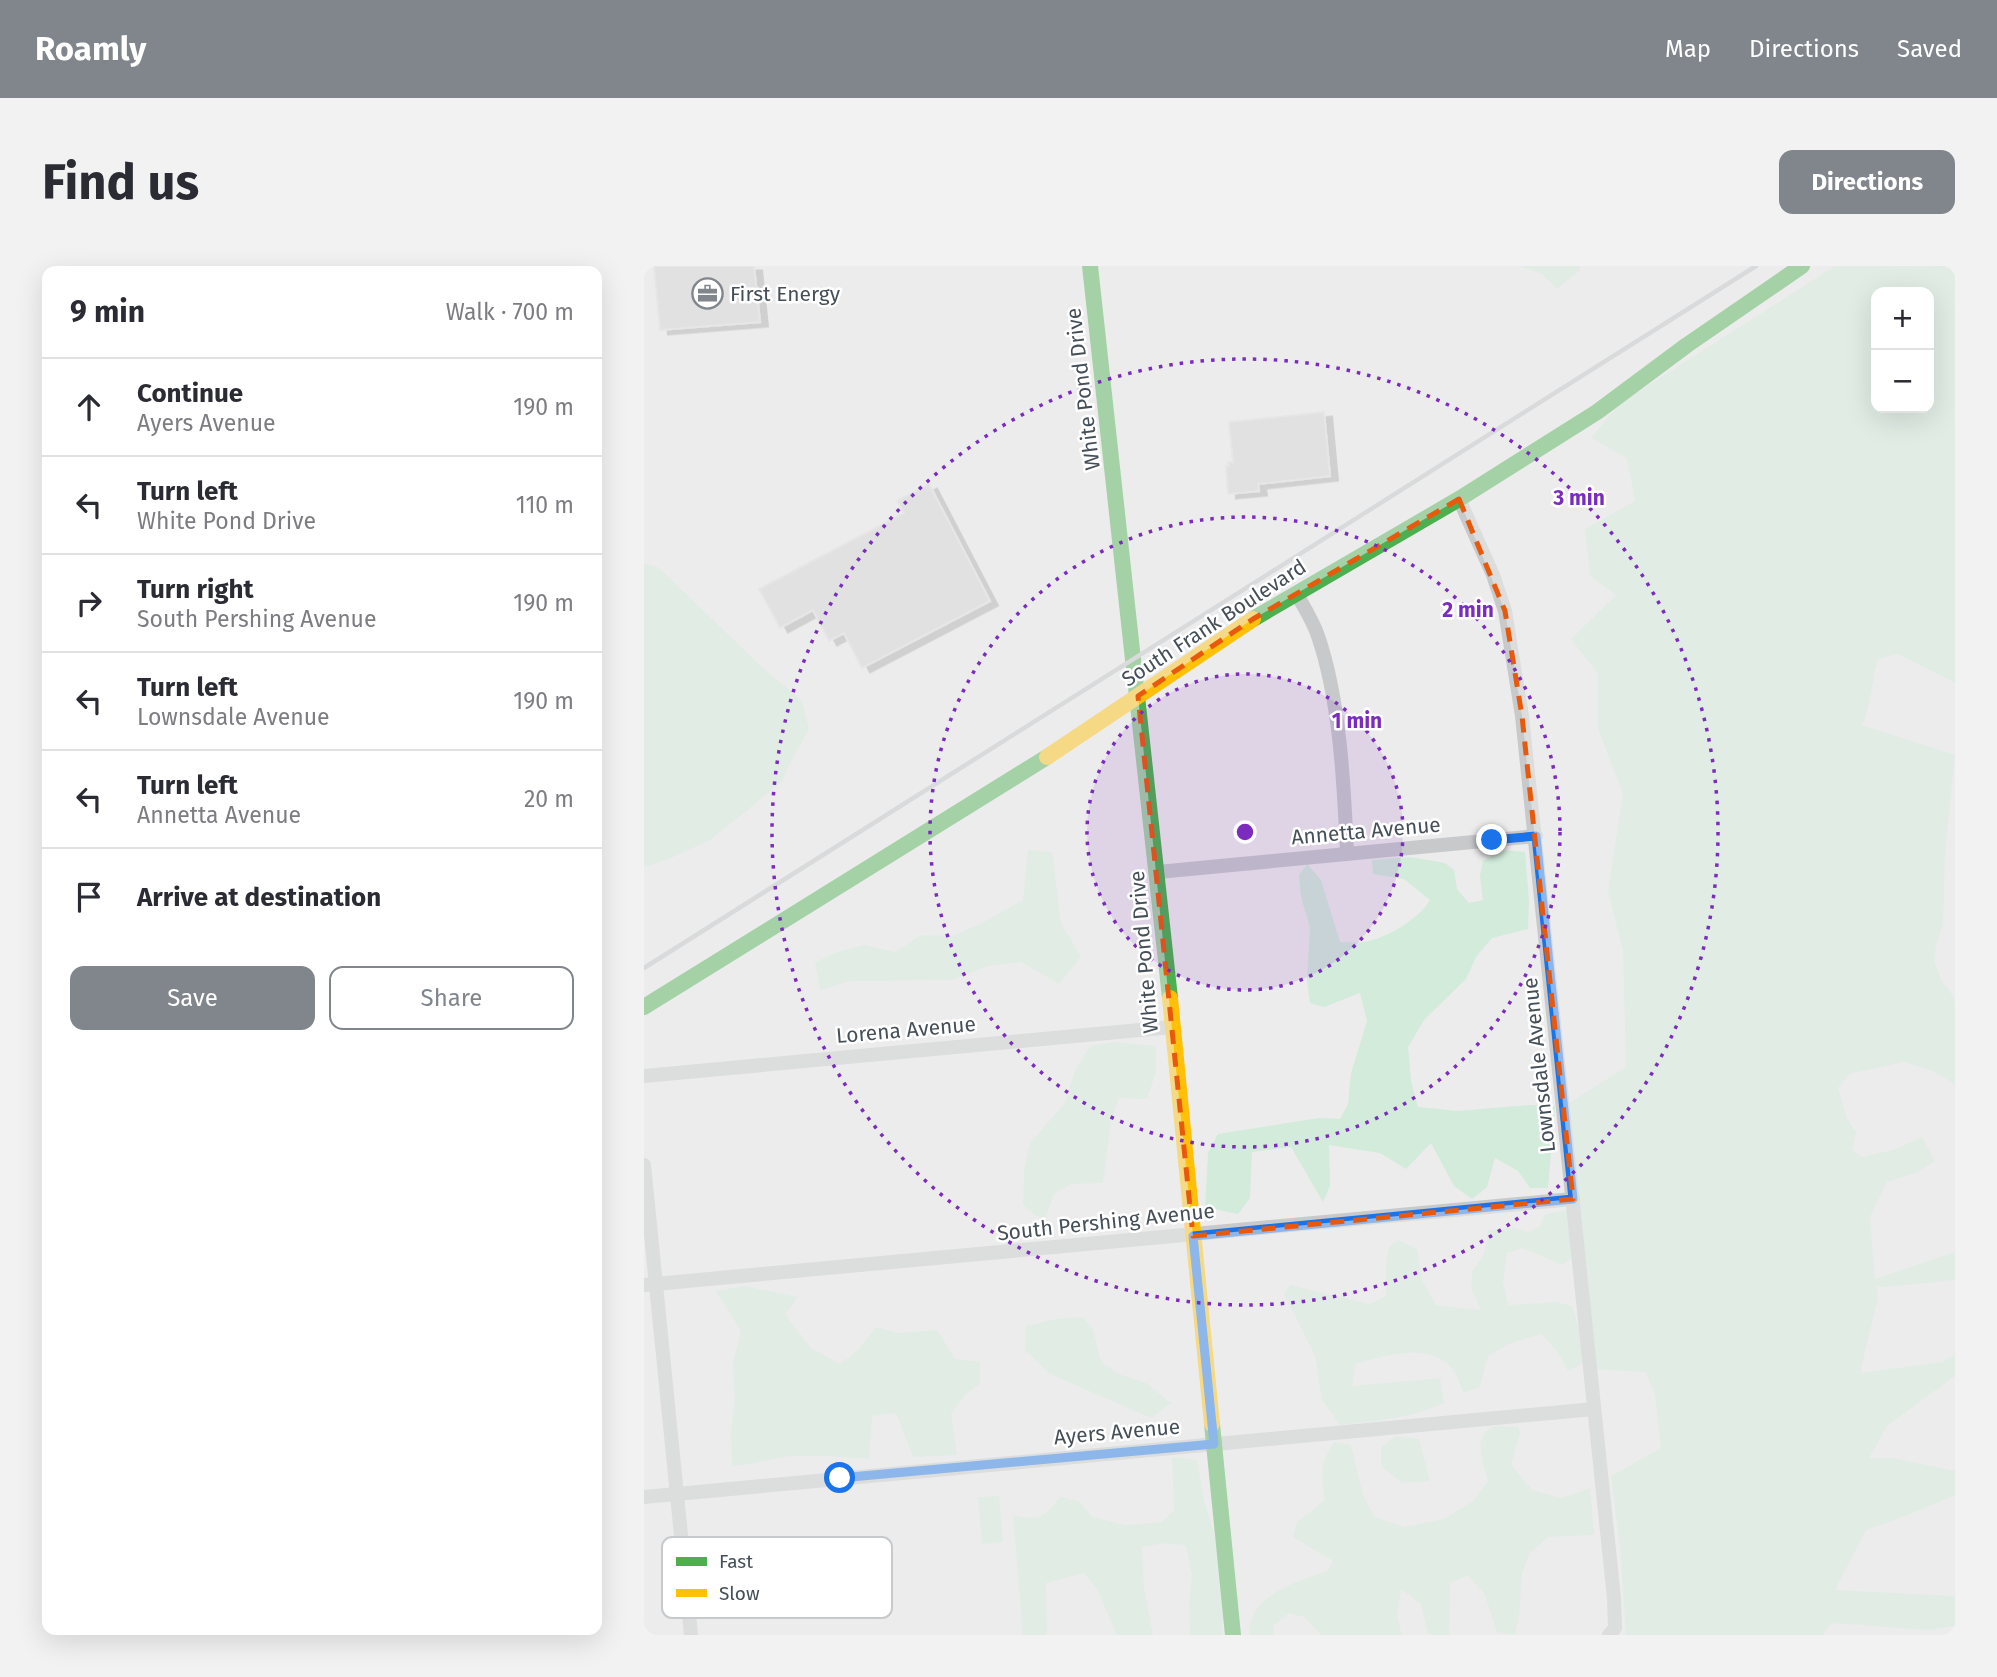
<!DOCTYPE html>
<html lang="en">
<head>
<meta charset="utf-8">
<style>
  :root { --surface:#fff; --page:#f2f2f3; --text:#2b2b33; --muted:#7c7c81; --line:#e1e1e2; --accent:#80868c }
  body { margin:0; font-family:"Fira Sans",sans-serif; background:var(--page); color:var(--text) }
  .controls { position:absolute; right:21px; top:21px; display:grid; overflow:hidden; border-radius:14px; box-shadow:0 7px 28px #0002 }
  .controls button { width:63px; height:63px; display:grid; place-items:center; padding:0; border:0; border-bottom:2px solid var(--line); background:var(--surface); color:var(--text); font:35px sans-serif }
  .stop { position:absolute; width:21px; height:21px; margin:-16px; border:5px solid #1a73e8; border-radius:50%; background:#fff }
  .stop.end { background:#1a73e8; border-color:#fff; box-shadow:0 2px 7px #0008 }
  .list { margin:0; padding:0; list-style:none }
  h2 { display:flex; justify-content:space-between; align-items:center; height:91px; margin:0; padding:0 28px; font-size:30px }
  h2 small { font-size:23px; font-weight:400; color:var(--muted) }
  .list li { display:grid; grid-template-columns:46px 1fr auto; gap:21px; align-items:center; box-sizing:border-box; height:98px; padding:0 28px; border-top:2px solid var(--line) }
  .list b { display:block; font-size:26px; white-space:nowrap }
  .list p { margin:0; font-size:23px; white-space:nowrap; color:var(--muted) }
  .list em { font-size:23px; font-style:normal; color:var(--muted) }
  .actions { display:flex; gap:14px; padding:21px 28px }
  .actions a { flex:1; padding:16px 0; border:2px solid var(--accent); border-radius:14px; text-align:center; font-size:24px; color:var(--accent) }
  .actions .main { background:var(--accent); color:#fff }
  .icon { flex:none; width:38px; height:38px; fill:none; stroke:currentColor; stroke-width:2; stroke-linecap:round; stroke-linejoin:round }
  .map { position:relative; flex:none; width:1311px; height:1369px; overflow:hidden; border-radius:14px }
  header { display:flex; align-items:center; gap:42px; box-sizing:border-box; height:98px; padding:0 35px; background:var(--accent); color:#fff }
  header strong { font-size:33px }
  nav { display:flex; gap:38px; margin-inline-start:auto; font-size:24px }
  .intro { display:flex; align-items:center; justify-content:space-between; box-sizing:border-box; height:168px; padding:0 42px }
  h1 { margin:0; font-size:49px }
  .button { padding:18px 32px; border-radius:14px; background:var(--accent); color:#fff; font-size:24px; font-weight:700 }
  main { display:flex; gap:42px; padding:0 42px }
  aside { flex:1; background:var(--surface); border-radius:14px; box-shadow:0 7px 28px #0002 }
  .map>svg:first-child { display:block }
</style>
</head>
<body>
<header>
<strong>Roamly</strong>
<nav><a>Map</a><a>Directions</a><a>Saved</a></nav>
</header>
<div class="intro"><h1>Find us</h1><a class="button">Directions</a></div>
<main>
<aside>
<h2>9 min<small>Walk · 700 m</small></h2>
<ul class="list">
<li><svg class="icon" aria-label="ahead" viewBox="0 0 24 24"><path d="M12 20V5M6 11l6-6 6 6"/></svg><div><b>Continue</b><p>Ayers Avenue</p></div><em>190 m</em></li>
<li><svg class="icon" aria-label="left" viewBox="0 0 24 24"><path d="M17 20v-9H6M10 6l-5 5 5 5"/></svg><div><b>Turn left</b><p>White Pond Drive</p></div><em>110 m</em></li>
<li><svg class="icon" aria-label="right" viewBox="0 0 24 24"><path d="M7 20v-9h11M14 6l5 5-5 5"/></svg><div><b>Turn right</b><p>South Pershing Avenue</p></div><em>190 m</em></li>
<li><svg class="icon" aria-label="left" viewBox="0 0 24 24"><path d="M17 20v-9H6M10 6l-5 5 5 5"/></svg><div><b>Turn left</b><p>Lownsdale Avenue</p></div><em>190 m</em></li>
<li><svg class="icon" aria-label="left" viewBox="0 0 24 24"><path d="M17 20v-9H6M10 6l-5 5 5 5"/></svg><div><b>Turn left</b><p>Annetta Avenue</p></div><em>20 m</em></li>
<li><svg class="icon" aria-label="arrive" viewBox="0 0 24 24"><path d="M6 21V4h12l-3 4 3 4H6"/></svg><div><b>Arrive at destination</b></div></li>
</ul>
<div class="actions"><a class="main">Save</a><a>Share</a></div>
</aside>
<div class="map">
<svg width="1311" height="1369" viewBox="0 0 1311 1369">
  <defs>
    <filter id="shadow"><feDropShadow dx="8" dy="4.5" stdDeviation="0" flood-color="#0004"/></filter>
  </defs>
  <rect width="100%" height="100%" fill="#edecec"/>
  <g fill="#d2ebdb" fill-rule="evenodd">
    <path d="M876 0H936V4L913 23 898 8Z"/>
    <path d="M1191 0H1311V417L1254 388 1234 393C1227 416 1228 438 1218 459L1311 489 1301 587 1299 658 1292 680 1290 696 1298 715 1309 730 1311 738V819L1289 805 1260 796 1205 808 1194 822 1203 852 1212 866 1208 884 1218 891 1252 883 1278 871 1291 895 1272 907 1243 916 1226 951 1231 1013 1311 986V1014L1243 1021 1232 1020 1234 1032 1216 1107 1299 1096 1311 1088V1110L1243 1160 1225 1192H1249L1311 1205V1229L1264 1249 1222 1264 1191 1324 1311 1330V1360L1285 1364 1187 1357 1179 1369H982L976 1281 967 1210 1017 1182 1011 1129 1002 1106 953 1103 925 837 982 801 979 686 964 625 979 528 954 463V408L927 373 972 329 946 310 941 263 991 235 983 192 947 172 975 138ZM1232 26H1285V142H1232Z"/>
    <path d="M0 298 14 301 118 401 158 435 165 463 143 503 138 516 66 574 27 592 0 601Z"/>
    <path d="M384 584 408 586 417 657 437 691 415 718 377 696 344 700 308 714 206 715 176 724 171 697 190 687 220 679 251 686 277 669 308 670 336 658 379 634Z"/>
    <path d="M858 584 881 586 885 635 884 663 848 672 832 691 822 713 780 754 764 781 767 815 774 841 814 845 885 839 911 840 904 922H886L874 905 851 892 843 921 828 933 810 920 787 877 762 903 736 887 685 879 686 920 679 936 647 881 608 886 606 932 594 948 561 941 564 887 574 868 675 852 696 853 704 838 707 807 723 755 716 727 680 741 666 737 663 714 666 662 657 631 655 609 663 598 677 614 696 676C704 676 712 677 719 676 742 673 775 653 786 634L760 613 729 608 728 594 766 591 801 597 810 604 813 623 825 637 839 634 836 610 839 595Z"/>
    <path d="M471 776 512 780V806L503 833 475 832 467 855 459 917 427 918 410 928 400 956 379 939 380 903 386 877 421 837 431 804 446 780Z"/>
    <path d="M923 944 928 992 918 999 879 982 863 987 859 1016 864 1039 912 1036 928 1040 939 1076V1097L924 1105 913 1085 897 1068 864 1078 844 1090 836 1121 820 1127C816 1119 813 1108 808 1102 784 1075 741 1091 712 1097L708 1120 796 1112 800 1137C767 1152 731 1155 696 1159L678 1134 671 1090 640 1028 646 1019 725 1038 742 1030V999L745 981 754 974 773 983 778 1014 792 1039 837 1044 827 1022 828 1005 837 994 841 984 844 964 870 962 885 966 896 960 901 948Z"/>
    <path d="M101 1020 154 1031 141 1048 167 1082 196 1098 214 1084 232 1061 254 1067 293 1064 311 1093 336 1096V1118L323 1127 307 1148 313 1189 269 1191 252 1147 228 1150 225 1193C199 1191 174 1189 148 1190 128 1192 108 1199 88 1200L87 1165 91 1134 89 1096 97 1065 72 1025Z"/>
    <path d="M439 1051 449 1063 457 1096 477 1109 502 1117 527 1137 507 1152 406 1108 381 1084 382 1060 413 1053Z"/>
    <path d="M851 1160 874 1161 876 1167 867 1199 888 1224 918 1232 946 1222 950 1269 904 1271 885 1288 878 1308 875 1349 871 1369 853 1366 841 1329 824 1309 806 1317 805 1369H789L783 1365 777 1338 757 1323 753 1350 758 1369H677L660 1351 645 1347 629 1360V1369H605C604 1329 652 1316 683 1305L689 1295 649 1271 653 1256 681 1234C677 1210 676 1197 690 1176L707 1179 719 1229 731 1251 760 1261 800 1253 829 1235 844 1215C839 1196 827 1169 851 1160Z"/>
    <path d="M751 1170 775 1173 786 1215 758 1217 737 1200V1182Z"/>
    <path d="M528 1191 553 1194 560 1235 570 1266 580 1337 578 1369H546L545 1339 548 1309 542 1280 522 1277 498 1281 500 1322 509 1369H473L452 1321 440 1307 402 1317 403 1369H379L369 1249C396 1255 399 1252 416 1231L435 1235 448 1251 482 1259 517 1256 530 1245Z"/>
    <path d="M355 1230 359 1276 338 1278 334 1231Z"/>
  </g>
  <g fill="#d3d3d5" stroke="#dededf" stroke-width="2" filter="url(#shadow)">
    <path d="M10 0H110L116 56 16 64Z"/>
    <path d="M680 146 686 210 614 218 615 225 584 228 582 200H585L584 196H589L585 156Z"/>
    <path d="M285 218 346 335 218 402 200 367 185 375 169 344 136 362 115 323 260 247 253 235Z"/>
  </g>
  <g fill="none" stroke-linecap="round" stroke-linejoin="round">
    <g stroke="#c7c9cb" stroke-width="14">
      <path d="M815 233 849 309 861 345 878 450 970 1332 971 1362 965 1369"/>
      <path d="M652 327C660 341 669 355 674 370 696 434 700 519 703 587"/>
      <path d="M514 606 892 570"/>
      <path d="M0 810 528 761"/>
      <path d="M0 899 47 1369"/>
      <path d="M0 1019 929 933"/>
      <path d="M0 1231 950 1143"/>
    </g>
    <g stroke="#4caf50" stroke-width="16">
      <path d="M446 0 526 732"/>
      <path d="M609 353 815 233 953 146 1043 79 1158 0"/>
      <path d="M0 741 403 491"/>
      <path d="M568 1158 589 1369"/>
    </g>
    <g stroke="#ffc107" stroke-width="16">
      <path d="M403 491 609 353"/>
      <path d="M526 732 568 1158"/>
    </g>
    <path stroke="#c2c3c5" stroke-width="4.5" d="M0 702 1112 0"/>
  </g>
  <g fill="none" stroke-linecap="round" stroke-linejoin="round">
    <path stroke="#1a73e8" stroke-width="9" d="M196 1212 570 1178 549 970 929 933 892 570 848 574"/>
  </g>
  <path d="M0 0H1311V1369H0ZM815 233 861 345 878 450 929 933 549 970 494 430 609 353Z" fill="#edecec" fill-opacity=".55" fill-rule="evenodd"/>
  <path fill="none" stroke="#e8590c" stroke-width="5" stroke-dasharray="14 9" stroke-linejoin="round" d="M815 233 861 345 878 450 929 933 549 970 494 430 609 353Z"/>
  <circle cx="601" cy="566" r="158" fill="#7b2cbf" fill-opacity=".12"/>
  <g fill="none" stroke="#7b2cbf" stroke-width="3.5" stroke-dasharray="3.5 7">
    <circle cx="601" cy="566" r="158"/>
    <circle cx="601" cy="566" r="315"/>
    <circle cx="601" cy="566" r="473"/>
  </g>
  <defs>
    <symbol id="office-ring" viewBox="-11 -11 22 22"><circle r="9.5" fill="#fff" stroke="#80868c" stroke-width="1.5"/><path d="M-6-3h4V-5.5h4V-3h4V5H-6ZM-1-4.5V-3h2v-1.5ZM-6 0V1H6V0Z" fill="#80868c"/></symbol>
  </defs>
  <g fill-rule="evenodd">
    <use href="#office-ring" x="46" y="10" width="35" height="35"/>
  </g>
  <g text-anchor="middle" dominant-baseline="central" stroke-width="5" stroke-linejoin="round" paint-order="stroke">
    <g font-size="21" fill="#454f58" stroke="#fff" text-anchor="start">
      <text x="86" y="28">First Energy</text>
    </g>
    <g font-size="21" fill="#454f58" stroke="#fff">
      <text transform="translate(439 123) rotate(-97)">White Pond Drive</text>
      <text transform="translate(570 357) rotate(-33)">South Frank Boulevard</text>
      <text transform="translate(722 565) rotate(-5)">Annetta Avenue</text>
      <text transform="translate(500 686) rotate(-95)">White Pond Drive</text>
      <text transform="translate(262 764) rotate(-5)">Lorena Avenue</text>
      <text transform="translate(895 799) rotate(-96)">Lownsdale Avenue</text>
      <text transform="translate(462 956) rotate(-6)">South Pershing Avenue</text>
      <text transform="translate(473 1166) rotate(-5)">Ayers Avenue</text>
    </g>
  </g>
  <rect x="18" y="1271" width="230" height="81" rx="10" fill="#fff" stroke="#c7cacd" stroke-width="2"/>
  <rect x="32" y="1291" width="31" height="9" fill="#4caf50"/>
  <rect x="32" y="1323" width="31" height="8" fill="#ffc107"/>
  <g font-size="19" fill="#454f58">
    <text x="75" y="1302">Fast</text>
    <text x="75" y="1334">Slow</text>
  </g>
  <circle cx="601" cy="566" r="10" fill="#7b2cbf" stroke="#fff" stroke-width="3.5"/>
  <g font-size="21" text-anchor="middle" font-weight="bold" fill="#7b2cbf" stroke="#fff" stroke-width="5" stroke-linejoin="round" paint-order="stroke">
    <text x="935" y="239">3 min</text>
    <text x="824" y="351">2 min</text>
    <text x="713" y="462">1 min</text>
  </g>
</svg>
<div class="controls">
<button>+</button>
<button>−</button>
</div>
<div class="stop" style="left:196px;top:1212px"></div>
<div class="stop end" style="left:848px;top:574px"></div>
</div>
</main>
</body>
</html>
